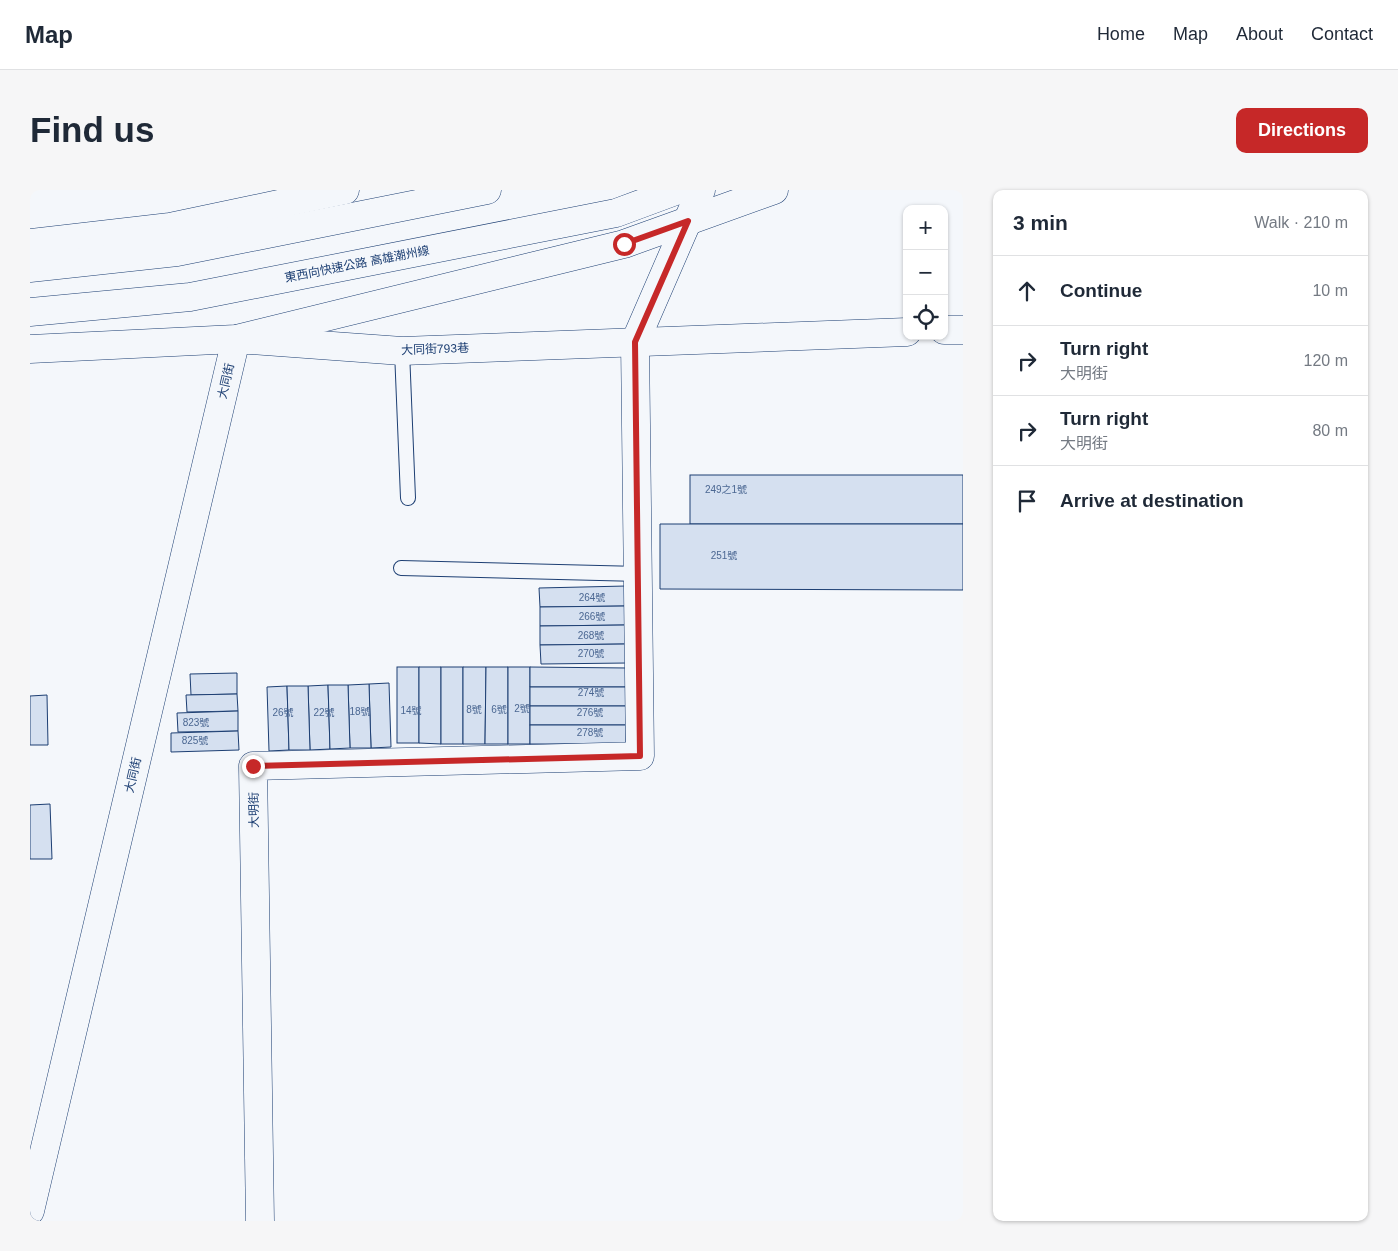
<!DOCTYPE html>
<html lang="en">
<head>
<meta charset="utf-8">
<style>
  :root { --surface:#fff; --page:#f6f6f7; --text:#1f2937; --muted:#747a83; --line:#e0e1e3; --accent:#c62828 }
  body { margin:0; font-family:Helvetica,"Noto Sans TC",sans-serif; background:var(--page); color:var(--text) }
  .controls { position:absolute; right:15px; top:15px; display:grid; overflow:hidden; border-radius:10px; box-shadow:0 1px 4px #0004 }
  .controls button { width:45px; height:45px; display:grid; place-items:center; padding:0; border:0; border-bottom:1px solid var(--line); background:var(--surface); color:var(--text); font:25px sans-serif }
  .stop { position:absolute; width:15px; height:15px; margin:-11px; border:4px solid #c62828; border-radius:50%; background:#fff }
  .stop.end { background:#c62828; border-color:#fff; box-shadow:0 1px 5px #0008 }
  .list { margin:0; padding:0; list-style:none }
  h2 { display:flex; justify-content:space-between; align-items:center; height:65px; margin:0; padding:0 20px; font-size:21px }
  h2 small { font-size:16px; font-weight:400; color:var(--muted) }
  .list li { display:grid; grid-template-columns:32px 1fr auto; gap:15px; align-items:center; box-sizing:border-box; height:70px; padding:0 20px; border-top:1px solid var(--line) }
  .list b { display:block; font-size:19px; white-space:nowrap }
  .list p { margin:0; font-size:16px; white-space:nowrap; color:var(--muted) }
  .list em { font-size:16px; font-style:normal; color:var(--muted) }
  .icon { flex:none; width:28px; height:28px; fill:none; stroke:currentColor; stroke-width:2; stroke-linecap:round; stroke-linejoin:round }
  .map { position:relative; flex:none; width:933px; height:1031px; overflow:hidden; border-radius:10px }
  header { display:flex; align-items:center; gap:30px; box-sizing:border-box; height:70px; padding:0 25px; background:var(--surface); border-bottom:1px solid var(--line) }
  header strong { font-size:24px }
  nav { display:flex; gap:28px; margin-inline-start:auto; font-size:18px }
  .intro { display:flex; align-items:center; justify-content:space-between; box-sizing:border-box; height:120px; padding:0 30px }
  h1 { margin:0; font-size:35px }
  .button { padding:12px 22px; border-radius:10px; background:var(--accent); color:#fff; font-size:18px; font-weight:700 }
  main { display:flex; gap:30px; padding:0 30px }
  aside { flex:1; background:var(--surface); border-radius:10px; box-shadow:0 1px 4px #0004 }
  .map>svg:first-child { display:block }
</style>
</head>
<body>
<header>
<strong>Map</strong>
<nav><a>Home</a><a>Map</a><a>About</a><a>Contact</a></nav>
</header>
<div class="intro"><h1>Find us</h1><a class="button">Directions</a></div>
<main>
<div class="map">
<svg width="933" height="1031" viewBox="0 0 933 1031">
  <rect width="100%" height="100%" fill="#f4f7fb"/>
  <g fill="#d5e0f0" stroke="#1d3f73">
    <rect x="660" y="285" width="273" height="49"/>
    <path d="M630 334H933V400L630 399Z"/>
    <path d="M596 396V416L510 417 509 398Z"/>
    <path d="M596 416V435L510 436V417Z"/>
    <path d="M596 435V454L510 455V436Z"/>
    <path d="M596 454 597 473 511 474 510 455Z"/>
    <rect x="367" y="477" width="22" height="76"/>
    <path d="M389 477H411V554L389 553Z"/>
    <rect x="411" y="477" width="22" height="77"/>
    <path d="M433 477H456L455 554H433Z"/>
    <path d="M456 477H478V554H455Z"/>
    <rect x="478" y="477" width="22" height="77"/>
    <path d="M500 477 597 478 596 497H500Z"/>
    <path d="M207 483V504L161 505 160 484Z"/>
    <path d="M359 493 361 557 341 558 339 494Z"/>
    <path d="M339 494 341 558H320L318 495Z"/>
    <path d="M298 495 300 559 280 560 278 496Z"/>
    <path d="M298 495H318L320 558 300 559Z"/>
    <path d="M257 496 259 560 239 561 237 497Z"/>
    <path d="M257 496H278L280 560H259Z"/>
    <rect x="500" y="497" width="96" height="19"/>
    <path d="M207 504 208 521 157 522 156 505Z"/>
    <path d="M17 505 18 555H0V506Z"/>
    <rect x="500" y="516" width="96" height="19"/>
    <path d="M208 521V541L148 542 147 523Z"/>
    <rect x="500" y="535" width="96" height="19"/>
    <path d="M208 541 209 560 141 562V543Z"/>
    <path d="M20 614 22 669H0V615Z"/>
  </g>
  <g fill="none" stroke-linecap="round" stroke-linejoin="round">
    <defs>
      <g id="lane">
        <path d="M372 161 378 308"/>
        <path d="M371 378 610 384"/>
      </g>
      <g id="street">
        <path d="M914 140H933"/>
        <path d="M0 1021 206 149 372 161 877 142"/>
      </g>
      <g id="secondary">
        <path d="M0 53 140 37 315 0"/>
        <path d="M0 159 206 149 594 54 744 0"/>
        <path d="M230 1031 223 576 610 566 605 152 671 0"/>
      </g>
      <g id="highway">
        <path d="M0 78 147 62 457 0"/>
        <path d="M0 122 160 107 586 23 648 0"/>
      </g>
    </defs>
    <use href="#lane" stroke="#1d3f73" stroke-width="16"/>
    <use href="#street" stroke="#1d3f73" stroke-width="29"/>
    <use href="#secondary" stroke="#1d3f73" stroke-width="29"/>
    <use href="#highway" stroke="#1d3f73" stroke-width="29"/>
    <use href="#lane" stroke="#f4f7fb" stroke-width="14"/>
    <use href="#street" stroke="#f4f7fb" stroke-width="28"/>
    <use href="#secondary" stroke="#f4f7fb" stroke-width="28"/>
    <use href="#highway" stroke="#f4f7fb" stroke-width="28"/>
  </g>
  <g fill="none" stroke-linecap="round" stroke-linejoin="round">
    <path stroke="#c62828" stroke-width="6" d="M223 576 610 566 605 152 658 31 594 54"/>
  </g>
  <g text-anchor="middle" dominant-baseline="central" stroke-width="4" stroke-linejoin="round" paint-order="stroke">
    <g font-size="10" fill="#4b6792">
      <text x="696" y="299">249之1號</text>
      <text x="694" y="365">251號</text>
      <text x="562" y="407">264號</text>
      <text x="562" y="426">266號</text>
      <text x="561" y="445">268號</text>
      <text x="561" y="463">270號</text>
      <text x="561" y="502">274號</text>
      <text x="492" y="518">2號</text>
      <text x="444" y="519">8號</text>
      <text x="469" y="519">6號</text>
      <text x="381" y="520">14號</text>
      <text x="330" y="521">18號</text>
      <text x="253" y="522">26號</text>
      <text x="294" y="522">22號</text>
      <text x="560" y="522">276號</text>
      <text x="166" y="532">823號</text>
      <text x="560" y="542">278號</text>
      <text x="165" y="550">825號</text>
    </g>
    <g font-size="12" fill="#1d3f73" stroke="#f4f7fb">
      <text transform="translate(327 74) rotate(-11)">東西向快速公路 高雄潮州線</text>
      <text transform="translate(405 159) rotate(-2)">大同街793巷</text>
      <text transform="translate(196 191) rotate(-77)">大同街</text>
      <text transform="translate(103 585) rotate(-77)">大同街</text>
      <text transform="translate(224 620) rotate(-91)">大明街</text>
    </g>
  </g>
</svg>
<div class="controls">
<button>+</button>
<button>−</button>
<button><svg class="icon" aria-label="locate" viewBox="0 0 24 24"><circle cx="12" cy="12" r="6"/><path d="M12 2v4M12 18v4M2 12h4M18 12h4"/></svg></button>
</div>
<div class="stop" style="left:594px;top:54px"></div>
<div class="stop end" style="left:223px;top:576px"></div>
</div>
<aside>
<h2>3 min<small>Walk · 210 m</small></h2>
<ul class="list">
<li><svg class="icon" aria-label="ahead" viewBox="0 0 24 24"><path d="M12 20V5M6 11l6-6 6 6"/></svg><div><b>Continue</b></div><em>10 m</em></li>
<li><svg class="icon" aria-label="right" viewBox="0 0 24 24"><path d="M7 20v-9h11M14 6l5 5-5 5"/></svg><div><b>Turn right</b><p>大明街</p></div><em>120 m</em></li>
<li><svg class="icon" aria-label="right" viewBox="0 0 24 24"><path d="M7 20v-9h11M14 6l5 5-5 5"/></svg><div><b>Turn right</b><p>大明街</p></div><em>80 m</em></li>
<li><svg class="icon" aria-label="arrive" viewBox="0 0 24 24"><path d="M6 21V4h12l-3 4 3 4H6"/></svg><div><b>Arrive at destination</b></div></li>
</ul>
</aside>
</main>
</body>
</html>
